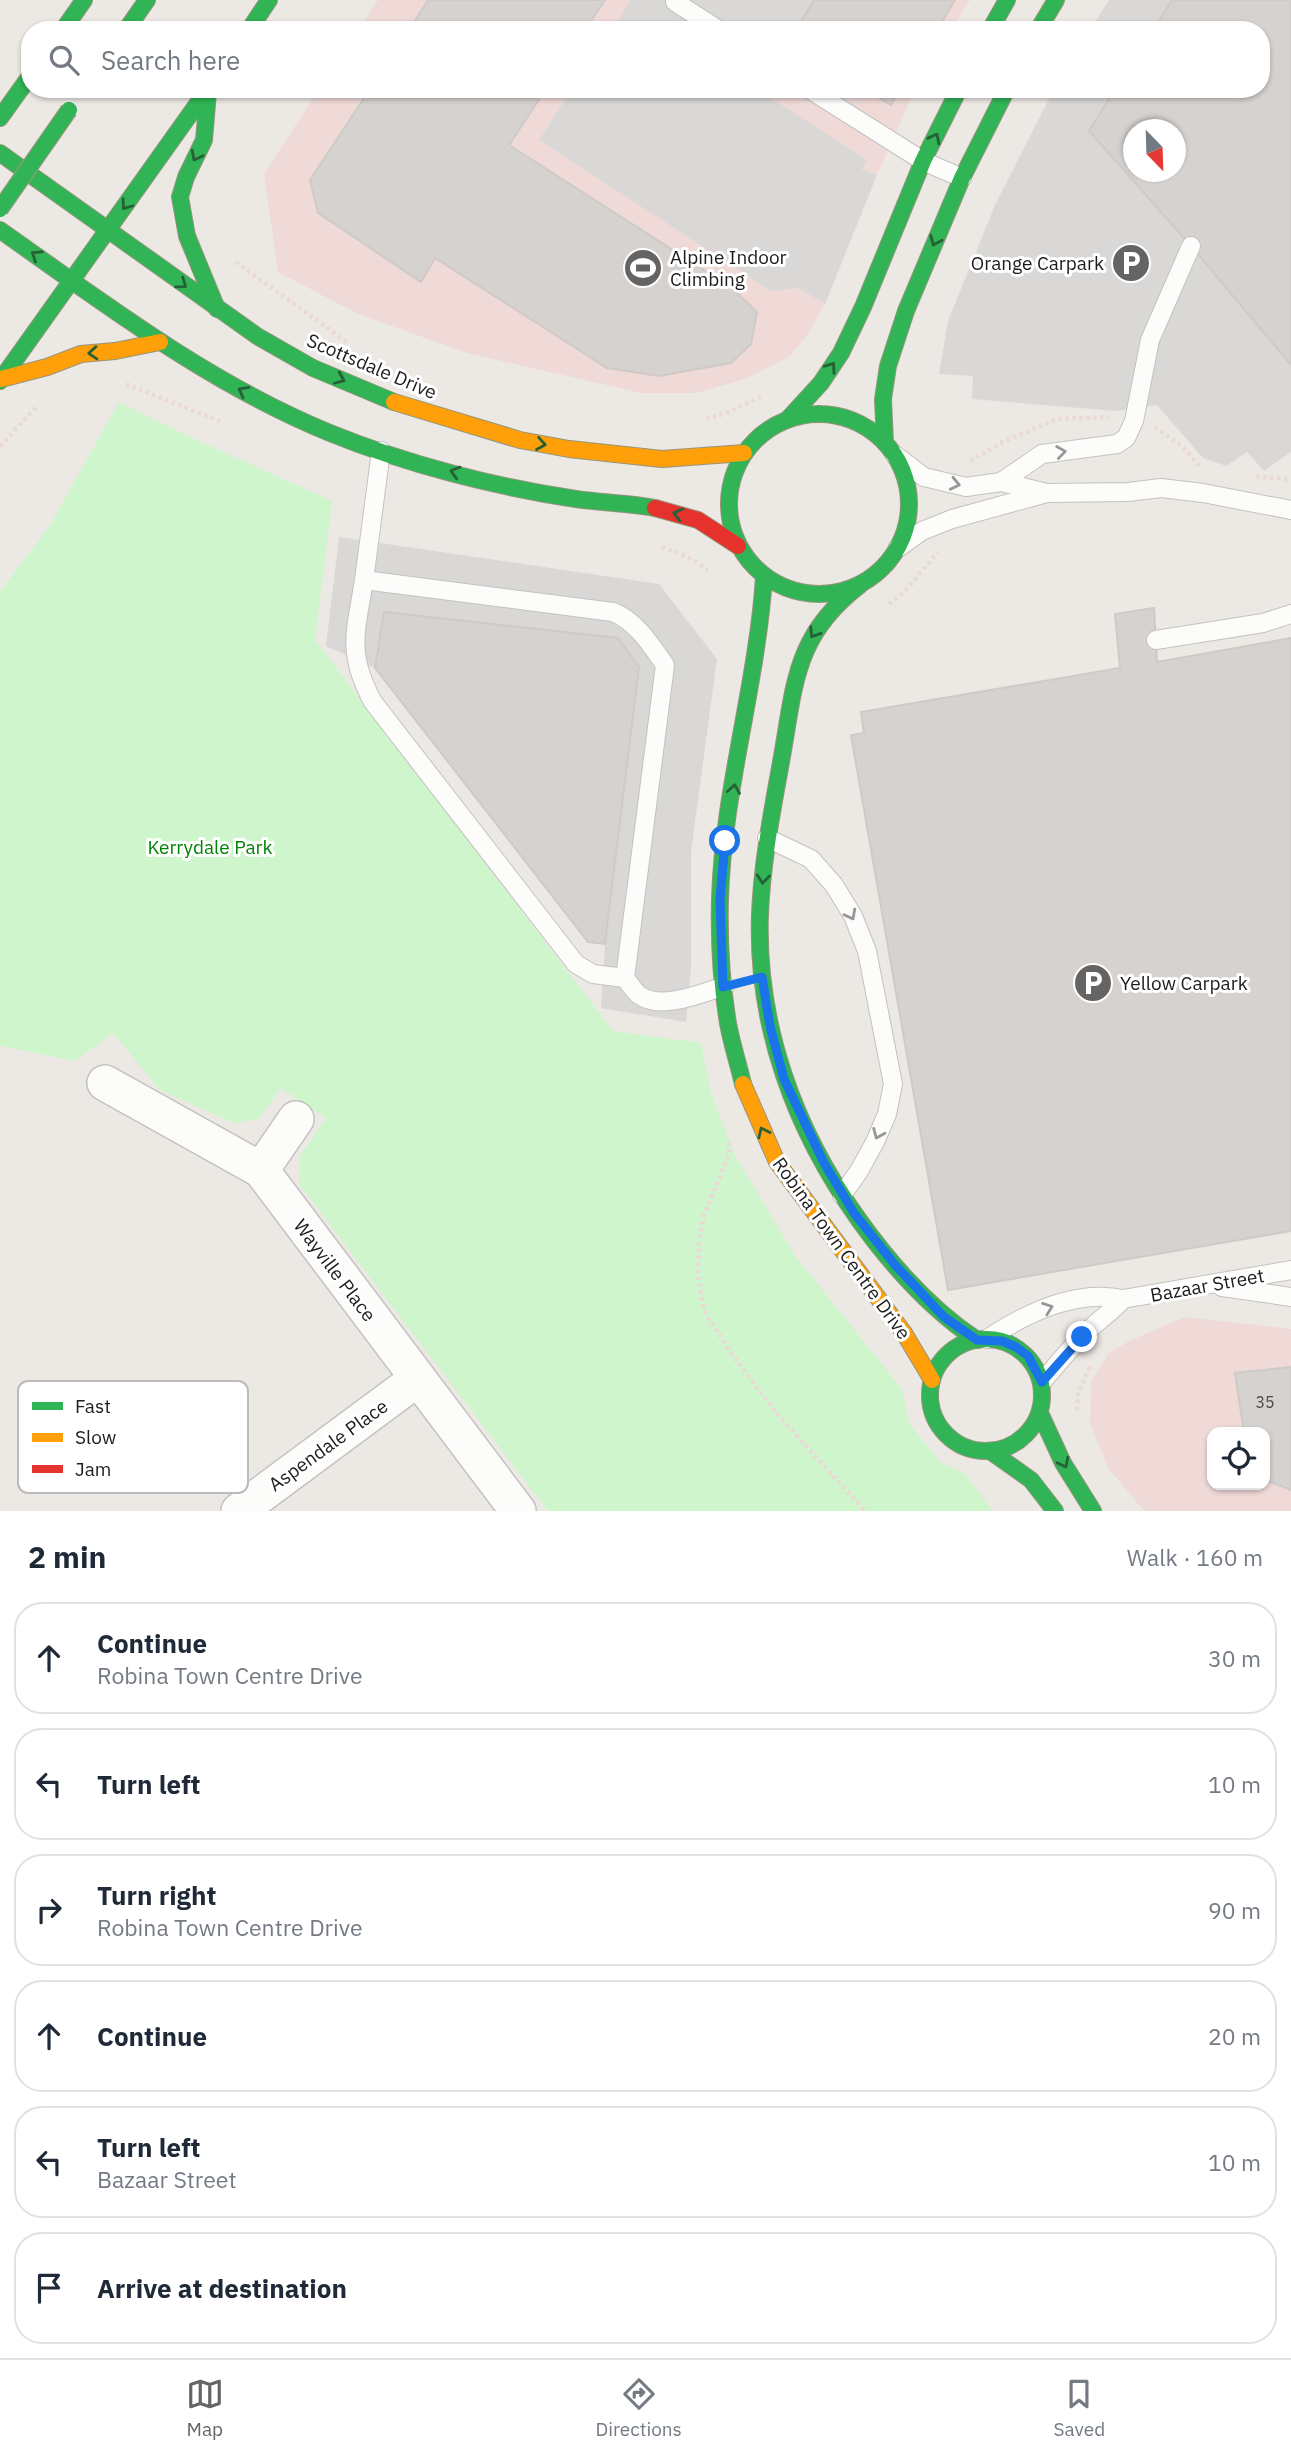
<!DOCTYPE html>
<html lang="en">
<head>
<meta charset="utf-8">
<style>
  :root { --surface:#fff; --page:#f2f2f3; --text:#1f2937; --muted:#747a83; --line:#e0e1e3; --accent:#656462 }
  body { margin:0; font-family:"IBM Plex Sans",sans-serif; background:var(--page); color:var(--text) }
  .controls { position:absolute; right:21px; bottom:21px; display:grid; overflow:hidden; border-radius:14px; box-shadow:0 2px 5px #0004 }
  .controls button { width:63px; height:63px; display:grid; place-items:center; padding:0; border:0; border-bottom:2px solid var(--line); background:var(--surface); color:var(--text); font:35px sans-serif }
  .compass { position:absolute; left:1123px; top:119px; width:63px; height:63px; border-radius:50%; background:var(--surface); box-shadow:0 2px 5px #0004; rotate:157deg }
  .stop { position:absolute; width:21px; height:21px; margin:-16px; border:5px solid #1a73e8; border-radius:50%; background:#fff }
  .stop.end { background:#1a73e8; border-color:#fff; box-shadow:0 2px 7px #0008 }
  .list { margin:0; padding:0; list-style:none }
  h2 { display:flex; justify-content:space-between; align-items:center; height:91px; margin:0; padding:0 28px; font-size:30px }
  h2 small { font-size:23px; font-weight:400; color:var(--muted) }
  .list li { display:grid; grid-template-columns:46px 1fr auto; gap:21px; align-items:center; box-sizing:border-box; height:112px; margin:0 14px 14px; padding:0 14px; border:2px solid var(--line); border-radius:28px }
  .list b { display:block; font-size:26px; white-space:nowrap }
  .list p { margin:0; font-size:23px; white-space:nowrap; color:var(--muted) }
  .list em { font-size:23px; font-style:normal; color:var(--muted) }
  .icon { flex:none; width:38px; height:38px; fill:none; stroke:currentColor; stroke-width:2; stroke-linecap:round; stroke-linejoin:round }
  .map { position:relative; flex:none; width:1291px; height:1511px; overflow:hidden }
  .search { position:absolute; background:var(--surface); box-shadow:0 2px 5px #0004; left:21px; right:21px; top:21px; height:77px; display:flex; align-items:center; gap:18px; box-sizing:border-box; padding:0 24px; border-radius:28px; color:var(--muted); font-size:26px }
  .sheet { height:847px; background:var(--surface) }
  nav { display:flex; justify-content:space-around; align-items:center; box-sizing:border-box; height:98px; border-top:2px solid var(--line); background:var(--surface); font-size:19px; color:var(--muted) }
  nav a { display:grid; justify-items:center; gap:4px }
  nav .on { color:var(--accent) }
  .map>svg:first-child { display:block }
</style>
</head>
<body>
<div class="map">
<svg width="1291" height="1511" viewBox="0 0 1291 1511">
  <rect width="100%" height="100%" fill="#ece9e4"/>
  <g fill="#efdad8" fill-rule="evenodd">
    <path d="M378 0H970L951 30H358Z"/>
    <path d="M319 89H915L877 175 825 304 807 335 789 357 745 379 696 393H641L467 353 358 314 278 272 264 174Z"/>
    <path d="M1185 1317 1291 1329V1511H1144L1108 1468 1090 1423 1091 1381 1108 1354 1129 1341ZM1212 1432H1265V1485H1212Z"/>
  </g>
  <path fill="#cff5cd" d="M119 402 188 436 332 501 315 640 613 1031 701 1043 711 1093 735 1155 794 1254 902 1389 909 1423 940 1462 965 1474 993 1511H548L299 1184 300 1156 326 1118 281 1088 259 1119 233 1123 160 1090 113 1033 75 1061 0 1046V592L50 525Z"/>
  <g fill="#dad8d6" fill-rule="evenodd">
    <path d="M631 0H814L796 30H612Z"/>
    <path d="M1109 0H1291V452L1264 471 1247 452 1226 466 1203 458 1157 405 1116 411 972 399 973 376 939 374 948 321 995 205 1054 89H1261V30H1090ZM1134 130H1176V172H1134Z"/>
    <path d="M572 89H761L760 91 867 160 862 170 877 175 825 304 799 288 771 291 539 140Z"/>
    <path d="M339 537 659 584 717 659 691 852V970L686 1022 601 1008 605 944 639 668 618 638 384 612 375 668 326 646Z"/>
  </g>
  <g fill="#d6d2cf" stroke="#cfcac5" stroke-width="2" fill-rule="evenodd">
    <path d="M428 0H605L585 30H409Z"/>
    <path d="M814 0H955L937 30H796Z"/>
    <path d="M1172 0H1291V365L1191 246 1089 131 1115 89H1261V30H1153ZM1134 130H1176V172H1134Z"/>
    <path d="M370 89H546L509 145 732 288 757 312 751 344 731 363 659 376 607 368 435 258 421 282 318 213 310 180Z"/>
    <path d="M865 89H900L891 105Z"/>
    <path d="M1154 608 1157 662 1291 638V1231L948 1290 851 735 864 733 861 712 1120 668 1115 614Z"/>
    <path d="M384 612 618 638 639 667 605 944 588 942 375 668Z"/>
    <path d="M1291 1367V1490L1265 1480V1432H1244L1235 1373Z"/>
  </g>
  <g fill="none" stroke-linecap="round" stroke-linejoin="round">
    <defs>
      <g id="lane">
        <path d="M675 2 719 30"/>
        <path d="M809 89 923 161 962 178"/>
        <path d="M381 451 364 580 613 612C636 621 651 645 665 665L625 978C629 983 634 991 639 995 661 1011 702 993 725 986"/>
        <path d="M895 455 924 477 966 487 1001 482 1043 492"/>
        <path d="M1001 482 1042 454 1117 444 1126 438 1134 421 1150 340 1191 246"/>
        <path d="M898 548 922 531 952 519 1047 493 1128 492 1161 488 1203 493 1291 510"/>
        <path d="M364 580C356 632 346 652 373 702L576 964 593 974 625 978"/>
        <path d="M1156 640 1263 623 1291 614"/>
        <path d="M767 838 811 859 834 885 853 916 867 951 893 1084 887 1114 875 1142 859 1171 842 1195"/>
        <path d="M1222 1287 1291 1297"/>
        <path d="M987 1339C1026 1313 1076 1289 1123 1299L1291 1270"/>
        <path d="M1042 1382C1057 1364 1073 1345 1090 1329 1101 1318 1113 1311 1123 1299"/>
      </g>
      <g id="street">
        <path d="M105 1083 261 1170 518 1511"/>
        <path d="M261 1170 296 1119"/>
        <path d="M239 1511 417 1379"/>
      </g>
      <g id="fast">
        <path d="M63 30 84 0"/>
        <path d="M126 30 147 0"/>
        <path d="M249 30 269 0"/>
        <path d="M990 30 1007 0"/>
        <path d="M1038 30 1056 0"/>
        <path d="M208 92 204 140 186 177 180 197 187 236 217 309"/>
        <path d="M0 118 30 76"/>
        <path d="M0 153 257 336 313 368 394 402"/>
        <path d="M0 230C105 304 210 384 330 433 406 464 495 487 576 499 602 503 629 503 655 508"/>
        <path d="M0 381 208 89"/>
        <circle cx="819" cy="504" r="90"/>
        <path d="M788 419 821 383 841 353 863 307 923 161 959 89"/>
        <path d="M885 443 883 399 888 366 906 311 962 178 1007 89"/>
        <path d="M860 585C793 636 795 686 781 762 772 812 762 863 760 914 756 1026 795 1130 859 1220 892 1266 930 1309 977 1340"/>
        <path d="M743 1084C738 1062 730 1039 727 1017 721 979 719 938 720 899 723 791 757 685 764 577"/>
        <circle cx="986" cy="1395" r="56"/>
        <path d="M1040 1413 1063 1463 1093 1511"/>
        <path d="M990 1451 1031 1480 1055 1511"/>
      </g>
      <g id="slow">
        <path d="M1 379 47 367 81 354 115 351 160 342"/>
        <path d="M394 402 520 440 569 449 662 459 744 453"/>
        <path d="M743 1084 777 1162 904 1333 932 1380"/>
      </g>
      <path id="jam" d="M655 508 698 520 738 546"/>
    </defs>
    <use href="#lane" stroke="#c4c2c0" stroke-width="20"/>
    <use href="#street" stroke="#c4c2c0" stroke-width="38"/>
    <use href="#fast" stroke="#95957c" stroke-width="18"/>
    <use href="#slow" stroke="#95957c" stroke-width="18"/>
    <use href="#jam" stroke="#95957c" stroke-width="18"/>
    <g stroke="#ebd9d6" stroke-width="4.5" stroke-dasharray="3.5 3.5" stroke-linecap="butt">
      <path d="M236 262 348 343"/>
      <path d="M126 384 222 422"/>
      <path d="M706 419 726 413 762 396"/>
      <path d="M1155 427 1184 448 1200 467"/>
      <path d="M0 446 37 406"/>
      <path d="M970 461 1003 442 1057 419 1109 417"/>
      <path d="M1256 476 1291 480"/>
      <path d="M662 547 690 558 708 570"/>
      <path d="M889 604 906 590 938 552"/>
      <path d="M729 1142V1154L704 1215 699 1241 698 1276 704 1311 733 1356 779 1416 865 1511"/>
      <path d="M1077 1410 1078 1394 1090 1366"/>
    </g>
    <use href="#lane" stroke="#fcfcfb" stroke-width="18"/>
    <use href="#street" stroke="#fcfcfb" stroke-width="35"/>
    <use href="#fast" stroke="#30b455" stroke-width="16"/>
    <use href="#slow" stroke="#ff9f0a" stroke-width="16"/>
    <use href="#jam" stroke="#e5322d" stroke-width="16"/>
    <defs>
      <path id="fast-bridge" d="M0 209 69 110"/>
    </defs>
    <use href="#fast-bridge" stroke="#a29581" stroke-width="18" stroke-linecap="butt"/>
    <use href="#fast-bridge" stroke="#30b455" stroke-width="16"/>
  </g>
  <defs><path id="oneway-chevron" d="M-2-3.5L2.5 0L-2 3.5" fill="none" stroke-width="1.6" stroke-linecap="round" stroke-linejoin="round" transform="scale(1.75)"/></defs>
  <g stroke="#256036">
    <use href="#oneway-chevron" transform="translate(935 138) rotate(-63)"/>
    <use href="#oneway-chevron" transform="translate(196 156) rotate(117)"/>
    <use href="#oneway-chevron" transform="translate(126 205) rotate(126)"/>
    <use href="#oneway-chevron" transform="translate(935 241) rotate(113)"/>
    <use href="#oneway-chevron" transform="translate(36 255) rotate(-146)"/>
    <use href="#oneway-chevron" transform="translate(182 284) rotate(36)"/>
    <use href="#oneway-chevron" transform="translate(93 353) rotate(176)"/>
    <use href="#oneway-chevron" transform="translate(831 367) rotate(-55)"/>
    <use href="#oneway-chevron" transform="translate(340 379) rotate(23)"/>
    <use href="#oneway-chevron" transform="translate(243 391) rotate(-151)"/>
    <use href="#oneway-chevron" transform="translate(541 444) rotate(10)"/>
    <use href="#oneway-chevron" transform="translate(455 472) rotate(-164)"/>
    <use href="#oneway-chevron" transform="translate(678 514) rotate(-165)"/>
    <use href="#oneway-chevron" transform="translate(814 633) rotate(123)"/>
    <use href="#oneway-chevron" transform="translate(734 789) rotate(-81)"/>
    <use href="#oneway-chevron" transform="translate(763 879) rotate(95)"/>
    <use href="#oneway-chevron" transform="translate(763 1132) rotate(-115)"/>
    <use href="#oneway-chevron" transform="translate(1064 1463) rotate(63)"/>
  </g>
  <g stroke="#979797">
    <use href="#oneway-chevron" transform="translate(1061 452) rotate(-8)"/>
    <use href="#oneway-chevron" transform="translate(955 484) rotate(13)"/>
    <use href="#oneway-chevron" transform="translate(851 915) rotate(62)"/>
    <use href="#oneway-chevron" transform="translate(878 1134) rotate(113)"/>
    <use href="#oneway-chevron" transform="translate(1048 1308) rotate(-20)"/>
  </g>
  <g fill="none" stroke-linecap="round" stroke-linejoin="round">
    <path stroke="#1a73e8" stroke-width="9" d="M725 841 720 900 723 987 762 977 770 1026 784 1079 824 1163 854 1213 895 1265 944 1317 977 1340 1002 1341 1016 1347 1028 1356 1042 1382 1082 1337"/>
  </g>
  <defs>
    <symbol id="parking-disc" viewBox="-11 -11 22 22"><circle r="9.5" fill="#656462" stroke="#fff"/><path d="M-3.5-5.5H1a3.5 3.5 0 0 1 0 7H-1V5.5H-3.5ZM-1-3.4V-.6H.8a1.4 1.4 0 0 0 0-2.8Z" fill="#fff"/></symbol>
    <symbol id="stadium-disc" viewBox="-11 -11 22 22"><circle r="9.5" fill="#656462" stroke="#fff"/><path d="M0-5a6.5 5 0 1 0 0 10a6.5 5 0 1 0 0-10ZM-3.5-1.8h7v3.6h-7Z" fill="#fff"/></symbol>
  </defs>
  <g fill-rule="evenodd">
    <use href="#parking-disc" x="1109" y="241" width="44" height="44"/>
    <use href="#stadium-disc" x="621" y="246" width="44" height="44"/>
    <use href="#parking-disc" x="1071" y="961" width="44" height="44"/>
  </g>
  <g text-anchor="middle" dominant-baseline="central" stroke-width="6" stroke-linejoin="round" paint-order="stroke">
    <g font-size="16" fill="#4a4a49">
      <text x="1265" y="1402">35</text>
    </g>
    <g font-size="19" fill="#1c1c1c" stroke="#fff" text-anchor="start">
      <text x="670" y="257">Alpine Indoor<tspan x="670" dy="22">Climbing</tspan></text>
      <text x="1104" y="263" text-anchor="end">Orange Carpark</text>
      <text x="1120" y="983">Yellow Carpark</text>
    </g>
    <g font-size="19" fill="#1c1c1c" stroke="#fff">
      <text transform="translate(372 366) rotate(23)">Scottsdale Drive</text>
      <text transform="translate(842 1248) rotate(54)">Robina Town Centre Drive</text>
      <text transform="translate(335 1270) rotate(53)">Wayville Place</text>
      <text transform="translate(1207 1285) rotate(-10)">Bazaar Street</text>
      <text transform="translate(328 1445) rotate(-36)">Aspendale Place</text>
    </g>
    <g font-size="19" fill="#018405" stroke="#fff">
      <text x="210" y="847">Kerrydale Park</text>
    </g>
  </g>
  <rect x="18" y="1381" width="230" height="112" rx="10" fill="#fff" stroke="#bbb" stroke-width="2"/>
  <rect x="32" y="1402" width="31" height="8" fill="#30b455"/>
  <rect x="32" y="1433" width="31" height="9" fill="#ff9f0a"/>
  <rect x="32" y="1465" width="31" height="8" fill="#e5322d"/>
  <g font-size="19" fill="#1c1c1c">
    <text x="75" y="1413">Fast</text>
    <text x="75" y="1444">Slow</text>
    <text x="75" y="1476">Jam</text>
  </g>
</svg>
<div class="controls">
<button><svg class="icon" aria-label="locate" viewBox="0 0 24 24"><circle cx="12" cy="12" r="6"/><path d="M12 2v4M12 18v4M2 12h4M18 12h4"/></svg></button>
</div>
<svg class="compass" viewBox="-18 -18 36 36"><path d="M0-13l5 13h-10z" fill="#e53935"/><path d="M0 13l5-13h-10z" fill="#747a83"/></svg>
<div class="stop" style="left:725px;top:841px"></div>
<div class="stop end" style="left:1082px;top:1337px"></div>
<div class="search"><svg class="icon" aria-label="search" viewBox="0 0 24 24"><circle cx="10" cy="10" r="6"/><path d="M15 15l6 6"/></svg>Search here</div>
</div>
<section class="sheet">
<h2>2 min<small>Walk · 160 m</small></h2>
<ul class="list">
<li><svg class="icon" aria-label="ahead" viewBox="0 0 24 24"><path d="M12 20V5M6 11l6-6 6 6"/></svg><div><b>Continue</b><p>Robina Town Centre Drive</p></div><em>30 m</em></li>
<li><svg class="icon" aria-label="left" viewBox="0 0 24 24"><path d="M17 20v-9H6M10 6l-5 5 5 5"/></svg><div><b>Turn left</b></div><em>10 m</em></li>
<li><svg class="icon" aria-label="right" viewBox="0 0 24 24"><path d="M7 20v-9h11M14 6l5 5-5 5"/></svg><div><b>Turn right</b><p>Robina Town Centre Drive</p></div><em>90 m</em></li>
<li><svg class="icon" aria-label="ahead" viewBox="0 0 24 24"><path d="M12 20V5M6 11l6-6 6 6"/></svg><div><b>Continue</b></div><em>20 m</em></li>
<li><svg class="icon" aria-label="left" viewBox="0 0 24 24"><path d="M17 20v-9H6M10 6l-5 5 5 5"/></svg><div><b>Turn left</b><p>Bazaar Street</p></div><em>10 m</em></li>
<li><svg class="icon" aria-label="arrive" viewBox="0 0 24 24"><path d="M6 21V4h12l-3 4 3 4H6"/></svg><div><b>Arrive at destination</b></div></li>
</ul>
</section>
<nav>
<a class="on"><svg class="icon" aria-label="map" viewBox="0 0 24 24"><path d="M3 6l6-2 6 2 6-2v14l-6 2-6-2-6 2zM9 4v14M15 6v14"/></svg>Map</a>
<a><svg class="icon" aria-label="directions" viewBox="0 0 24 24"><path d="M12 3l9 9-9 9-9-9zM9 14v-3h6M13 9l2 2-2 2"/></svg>Directions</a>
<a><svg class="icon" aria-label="saved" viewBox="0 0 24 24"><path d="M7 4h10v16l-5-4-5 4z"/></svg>Saved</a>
</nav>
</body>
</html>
